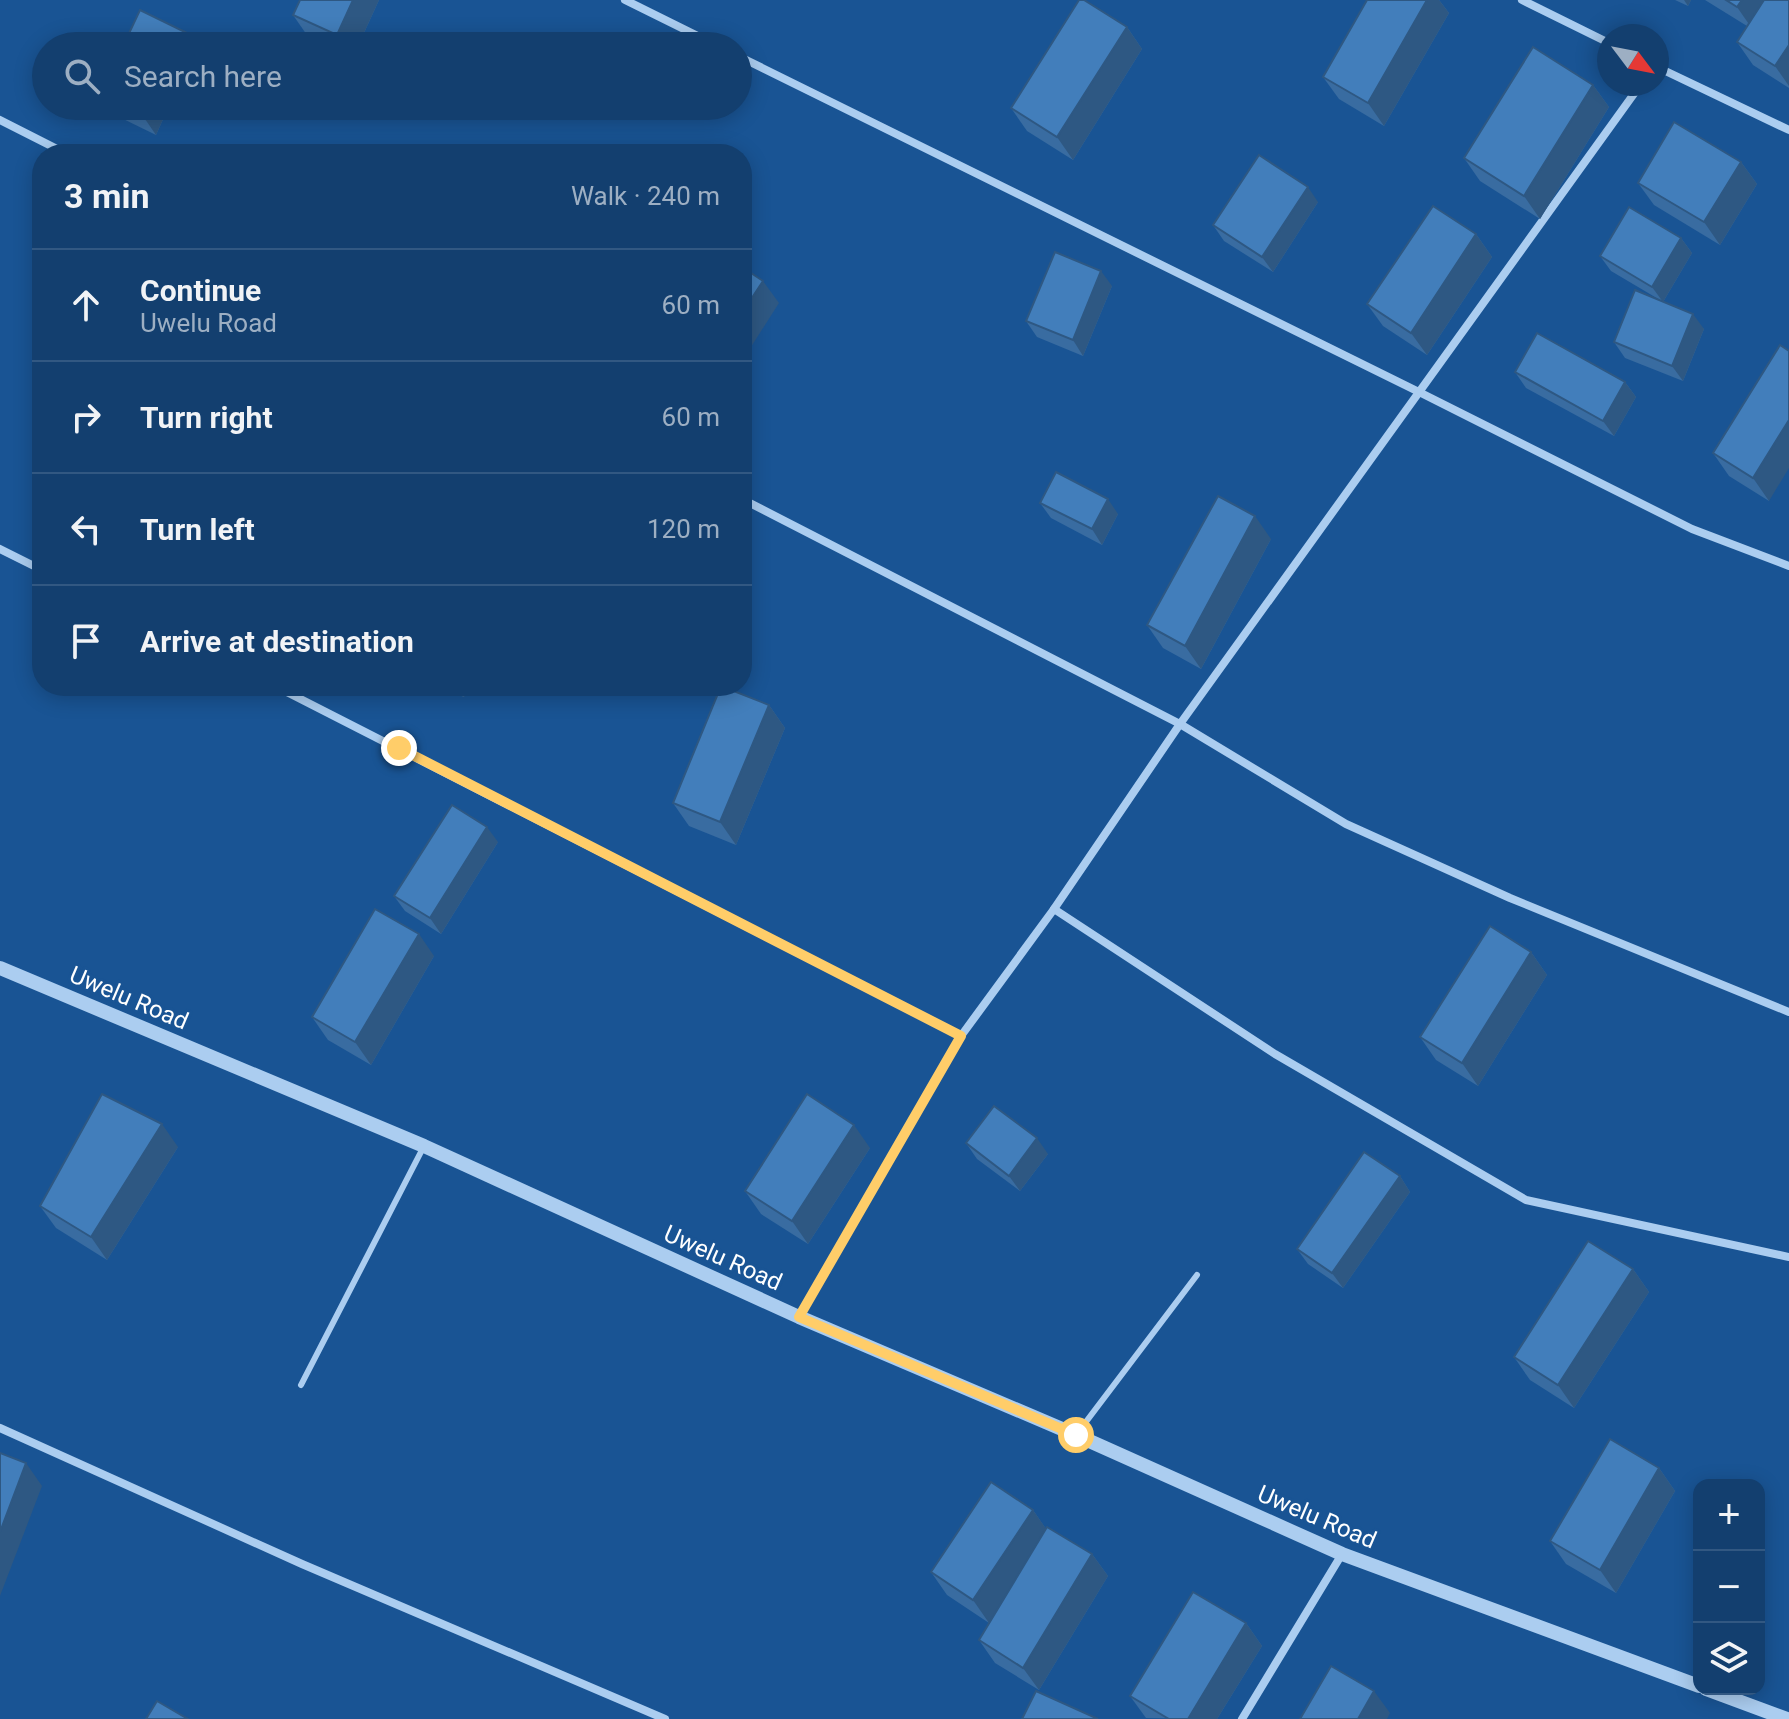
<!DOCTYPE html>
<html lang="en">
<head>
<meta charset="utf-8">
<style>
  :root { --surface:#133f6f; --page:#204a77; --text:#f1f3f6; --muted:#9dafc3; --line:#325882 }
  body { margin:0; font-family:Roboto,sans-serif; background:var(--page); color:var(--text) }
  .controls { position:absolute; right:24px; bottom:24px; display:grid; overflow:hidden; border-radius:16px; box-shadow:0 4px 20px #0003 }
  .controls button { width:72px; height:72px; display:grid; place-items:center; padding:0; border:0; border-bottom:2px solid var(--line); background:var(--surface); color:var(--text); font:40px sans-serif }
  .compass { position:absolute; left:1597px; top:24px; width:72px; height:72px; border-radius:50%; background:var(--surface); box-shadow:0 4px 20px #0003; rotate:122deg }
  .stop { position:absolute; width:24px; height:24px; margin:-18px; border:6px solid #ffcd69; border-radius:50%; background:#fff }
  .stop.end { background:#ffcd69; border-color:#fff; box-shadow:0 2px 8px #0008 }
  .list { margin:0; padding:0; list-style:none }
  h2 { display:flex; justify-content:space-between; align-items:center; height:104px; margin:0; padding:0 32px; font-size:34px }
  h2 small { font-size:26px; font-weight:400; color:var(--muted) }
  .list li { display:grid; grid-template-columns:52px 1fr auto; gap:24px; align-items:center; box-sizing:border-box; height:112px; padding:0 32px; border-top:2px solid var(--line) }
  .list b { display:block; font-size:30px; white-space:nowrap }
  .list p { margin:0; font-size:26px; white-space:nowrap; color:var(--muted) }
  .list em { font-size:26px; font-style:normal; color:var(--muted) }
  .icon { flex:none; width:44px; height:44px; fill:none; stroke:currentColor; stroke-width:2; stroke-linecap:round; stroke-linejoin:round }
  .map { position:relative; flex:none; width:1789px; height:1719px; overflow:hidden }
  .search { position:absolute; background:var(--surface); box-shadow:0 4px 20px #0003; left:32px; top:32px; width:720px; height:88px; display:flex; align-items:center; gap:20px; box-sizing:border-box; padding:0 28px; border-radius:44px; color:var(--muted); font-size:30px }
  .panel { position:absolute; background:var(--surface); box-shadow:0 4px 20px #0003; left:32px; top:144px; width:720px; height:552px; border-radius:32px }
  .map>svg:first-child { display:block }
</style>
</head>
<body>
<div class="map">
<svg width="1789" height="1719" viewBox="0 0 1789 1719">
  <rect width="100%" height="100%" fill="#195494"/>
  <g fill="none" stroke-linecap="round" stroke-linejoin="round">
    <g stroke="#abcdf0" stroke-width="6">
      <path d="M301 1385 424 1146"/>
      <path d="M1076 1435 1197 1275"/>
    </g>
    <g stroke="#abcdf0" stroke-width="8">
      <path d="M625 0 718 46"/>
      <path d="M1522 0 1609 43"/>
      <path d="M738 56 1419 392 1692 529 1789 566"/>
      <path d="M1657 67 1789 130"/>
      <path d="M0 120 67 154"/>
      <path d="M742 499 1180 724 1346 824 1510 898 1789 1012"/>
      <path d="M0 549 42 570"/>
      <path d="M275 686 961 1036"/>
      <path d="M1054 909 1275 1054 1526 1200 1789 1257"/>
      <path d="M799 1317 961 1036 1054 909 1180 724 1641 84"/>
      <path d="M0 1428 302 1564 665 1719"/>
      <path d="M1242 1719 1342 1554"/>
    </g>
    <g stroke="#abcdf0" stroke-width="14">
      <path d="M0 968 424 1146 799 1317 1076 1435 1342 1554 1699 1686"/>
      <path d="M1706 1689 1787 1719"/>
    </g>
  </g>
  <g fill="#396ca1">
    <path d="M300 0H379L358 46H326L309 38 293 15Z"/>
    <path d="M1367 0H1439L1449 13 1384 126 1339 99 1323 77Z"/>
    <path d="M1675 0H1691L1688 6Z"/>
    <path d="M1705 0H1789V88L1753 65 1737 42 1747 26Z"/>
    <path d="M1127 27 1142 49 1073 160 1027 131 1011 108Z"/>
    <path d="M1593 85 1609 107 1540 219 1480 181 1464 158Z"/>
    <path d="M105 106H169L156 135 109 112Z"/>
    <path d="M1741 162 1757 184 1720 245 1654 205 1638 183Z"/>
    <path d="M1318 202 1273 272 1224 241 1213 225Z"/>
    <path d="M1476 234 1492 257 1427 355 1383 326 1367 304Z"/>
    <path d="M1681 238 1692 253 1663 302 1704 329 1683 381 1625 358 1614 342 1660 300 1611 271 1600 256Z"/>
    <path d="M1112 286 1083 356 1037 337 1026 321Z"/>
    <path d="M1789 351 1769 501 1729 476 1713 453Z"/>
    <path d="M1515 372 1625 382 1636 397 1614 436 1526 388Z"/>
    <path d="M1040 503 1118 514 1102 545 1051 518Z"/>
    <path d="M1271 539 1201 669 1163 648 1147 625Z"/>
    <path d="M436 686H468L464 697Z"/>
    <path d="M769 705 785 728 736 845 689 826 673 803Z"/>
    <path d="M498 842 441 934 405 911 394 896Z"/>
    <path d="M1531 952 1547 975 1478 1086 1436 1060 1420 1037Z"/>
    <path d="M434 956 371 1065 328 1040 312 1017Z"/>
    <path d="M966 1143 1048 1154 1020 1191 977 1159Z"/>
    <path d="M178 1147 107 1260 56 1228 40 1206Z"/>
    <path d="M870 1148 808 1244 761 1214 745 1191Z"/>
    <path d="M1400 1176 1410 1192 1343 1288 1308 1264 1297 1249Z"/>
    <path d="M1633 1269 1649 1292 1574 1408 1530 1380 1514 1357Z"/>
    <path d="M1659 1468 1675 1491 1616 1593 1566 1564 1550 1541Z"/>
    <path d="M1033 1510 1046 1529 1092 1554 1108 1576 1039 1690 995 1663 979 1640 989 1623 947 1595 931 1572Z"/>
    <path d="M1246 1623 1262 1646 1217 1719 1146 1718 1130 1696Z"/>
  </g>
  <g fill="#2e5883">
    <path d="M353 0H379L358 46H345L337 35Z"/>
    <path d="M1427 0H1439L1449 13 1384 126 1368 103Z"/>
    <path d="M1684 0H1691L1688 6Z"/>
    <path d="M1742 0H1771L1753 30 1737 7Z"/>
    <path d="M1127 27 1142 49 1073 160 1057 137Z"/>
    <path d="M187 33 196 46H180Z"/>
    <path d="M1789 45V86L1775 66Z"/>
    <path d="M1593 85 1609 107 1540 219 1524 196Z"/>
    <path d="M151 106H169L156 135 145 119Z"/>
    <path d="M1741 162 1757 184 1720 245 1704 222Z"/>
    <path d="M1308 187 1318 202 1273 272 1262 257Z"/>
    <path d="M1476 234 1492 257 1427 355 1411 333Z"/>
    <path d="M1681 238 1692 253 1663 302 1652 287Z"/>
    <path d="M1101 271 1112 286 1083 356 1073 340Z"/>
    <path d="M763 281 779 303 742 361V313Z"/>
    <path d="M1693 314 1704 329 1683 381 1672 366Z"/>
    <path d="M1625 382 1636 397 1614 436 1603 421Z"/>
    <path d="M1789 420V468L1769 501 1753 478Z"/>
    <path d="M1108 499 1118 514 1102 545 1092 529Z"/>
    <path d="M1255 516 1271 539 1201 669 1185 646Z"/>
    <path d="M457 686H468L464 697Z"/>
    <path d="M769 705 785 728 736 845 720 822Z"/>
    <path d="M487 827 498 842 441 934 430 918Z"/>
    <path d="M419 934 434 956 371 1065 355 1042Z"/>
    <path d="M1531 952 1547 975 1478 1086 1462 1063Z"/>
    <path d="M162 1124 178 1147 107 1260 91 1237Z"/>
    <path d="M854 1125 870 1148 808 1244 792 1221Z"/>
    <path d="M1037 1138 1048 1154 1020 1191 1009 1176Z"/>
    <path d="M1400 1176 1410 1192 1343 1288 1332 1273Z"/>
    <path d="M1633 1269 1649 1292 1574 1408 1558 1385Z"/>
    <path d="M26 1463 42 1486 0 1596V1532Z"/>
    <path d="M1659 1468 1675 1491 1616 1593 1600 1570Z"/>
    <path d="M1033 1510 1049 1533 989 1623 973 1600Z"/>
    <path d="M1092 1554 1108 1576 1039 1690 1023 1668Z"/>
    <path d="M1246 1623 1262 1646 1217 1719H1188Z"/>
    <path d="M1374 1691 1390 1713 1387 1719H1358Z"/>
  </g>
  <g fill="#427ebb" stroke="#2e5883" stroke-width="2">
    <path d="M300 0H353L337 35 293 15Z"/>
    <path d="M1079 0H1084L1127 27 1057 137 1011 108Z"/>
    <path d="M1367 0H1427L1368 103 1323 77Z"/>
    <path d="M1726 0H1742L1737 7Z"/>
    <path d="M1764 0H1789V45L1775 66 1737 42Z"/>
    <path d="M140 10 187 33 180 46H123Z"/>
    <path d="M1533 47 1593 85 1524 196 1464 158Z"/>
    <path d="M118 106H151L145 119Z"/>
    <path d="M1674 122 1741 162 1704 222 1638 183Z"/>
    <path d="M1259 155 1308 187 1262 257 1213 225Z"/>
    <path d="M1433 206 1476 234 1411 333 1367 304Z"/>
    <path d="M1629 207 1681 238 1652 287 1600 256Z"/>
    <path d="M1055 252 1101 271 1073 340 1026 321Z"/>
    <path d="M742 267 763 281 742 313Z"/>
    <path d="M1635 290 1693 314 1672 366 1614 342Z"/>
    <path d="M1537 333 1625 382 1603 421 1515 372Z"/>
    <path d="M1780 345 1789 351V420L1753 478 1713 453Z"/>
    <path d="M1056 472 1108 499 1092 529 1040 503Z"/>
    <path d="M1218 496 1255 516 1185 646 1147 625Z"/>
    <path d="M721 686 769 705 720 822 673 803Z"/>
    <path d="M452 805 487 827 430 918 394 896Z"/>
    <path d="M375 909 419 934 355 1042 312 1017Z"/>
    <path d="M1490 926 1531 952 1462 1063 1420 1037Z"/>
    <path d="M102 1094 162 1124 91 1237 40 1206Z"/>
    <path d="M807 1094 854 1125 792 1221 745 1191Z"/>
    <path d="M994 1106 1037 1138 1009 1176 966 1143Z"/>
    <path d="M1364 1152 1400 1176 1332 1273 1297 1249Z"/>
    <path d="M1588 1241 1633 1269 1558 1385 1514 1357Z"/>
    <path d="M1610 1439 1659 1468 1600 1570 1550 1541Z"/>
    <path d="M0 1453 26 1463 0 1532Z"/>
    <path d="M991 1482 1033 1510 973 1600 931 1572Z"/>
    <path d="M1047 1527 1092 1554 1023 1668 979 1640Z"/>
    <path d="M1193 1592 1246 1623 1188 1719H1169L1130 1696Z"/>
    <path d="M1331 1666 1374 1691 1358 1719H1300Z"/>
    <path d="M1036 1691 1098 1719H1022Z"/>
    <path d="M157 1701 188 1719H146Z"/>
  </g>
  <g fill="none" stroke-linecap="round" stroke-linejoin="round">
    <path stroke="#ffcd69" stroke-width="10" d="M399 748 961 1036 799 1317 1076 1435"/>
  </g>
  <g text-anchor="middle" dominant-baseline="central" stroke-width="6" stroke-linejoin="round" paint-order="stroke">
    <g font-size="24" fill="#fff" stroke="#195494">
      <text transform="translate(129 998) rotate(23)">Uwelu Road</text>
      <text transform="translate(723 1258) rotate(24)">Uwelu Road</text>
      <text transform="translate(1317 1517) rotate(23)">Uwelu Road</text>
    </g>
  </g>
</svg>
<div class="controls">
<button>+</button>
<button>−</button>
<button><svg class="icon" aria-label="layers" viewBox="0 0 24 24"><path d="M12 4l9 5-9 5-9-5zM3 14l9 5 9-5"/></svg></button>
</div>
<svg class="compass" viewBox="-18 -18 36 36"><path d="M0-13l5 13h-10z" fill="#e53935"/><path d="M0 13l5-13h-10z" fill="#9dafc3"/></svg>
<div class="stop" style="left:1076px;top:1435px"></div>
<div class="stop end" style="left:399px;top:748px"></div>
<div class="search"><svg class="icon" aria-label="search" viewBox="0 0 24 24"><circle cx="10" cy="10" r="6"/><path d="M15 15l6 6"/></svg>Search here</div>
<section class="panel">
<h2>3 min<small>Walk · 240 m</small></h2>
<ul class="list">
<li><svg class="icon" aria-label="ahead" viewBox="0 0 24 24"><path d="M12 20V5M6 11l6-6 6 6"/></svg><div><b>Continue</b><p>Uwelu Road</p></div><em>60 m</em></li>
<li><svg class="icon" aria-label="right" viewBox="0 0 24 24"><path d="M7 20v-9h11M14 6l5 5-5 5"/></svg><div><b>Turn right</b></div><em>60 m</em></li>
<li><svg class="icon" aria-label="left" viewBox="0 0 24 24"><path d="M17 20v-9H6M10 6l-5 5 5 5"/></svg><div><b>Turn left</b></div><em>120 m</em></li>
<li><svg class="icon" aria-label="arrive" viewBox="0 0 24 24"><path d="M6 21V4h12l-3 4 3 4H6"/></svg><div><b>Arrive at destination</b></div></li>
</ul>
</section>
</div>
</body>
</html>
